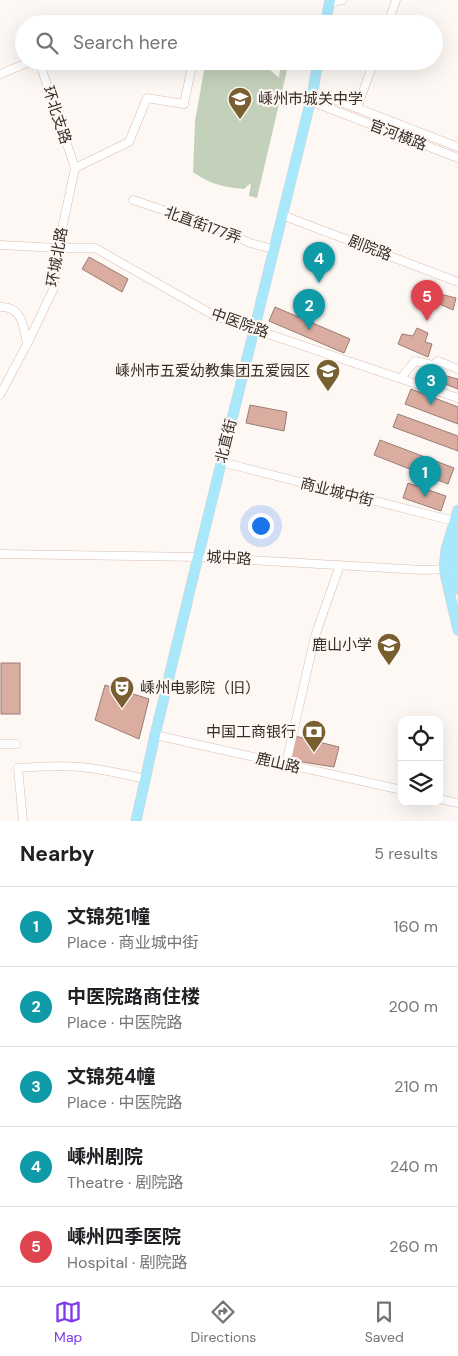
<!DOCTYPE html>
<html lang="en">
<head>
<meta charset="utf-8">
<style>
  :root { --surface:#fff; --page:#f6f6f6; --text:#202124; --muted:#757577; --line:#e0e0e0; --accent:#7c3aed }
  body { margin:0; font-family:"DM Sans","Noto Sans SC",sans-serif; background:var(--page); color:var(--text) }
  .controls { position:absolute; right:15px; bottom:15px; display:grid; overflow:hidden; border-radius:10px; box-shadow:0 5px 20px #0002 }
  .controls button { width:45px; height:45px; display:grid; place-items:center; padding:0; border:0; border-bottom:1px solid var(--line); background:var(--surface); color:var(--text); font:25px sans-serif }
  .you { position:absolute; left:260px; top:525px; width:18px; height:18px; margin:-12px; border:4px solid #fff; border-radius:50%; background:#1a73e8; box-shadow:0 0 0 8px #1a73e833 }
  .badge { display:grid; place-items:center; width:32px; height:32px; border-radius:50%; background:var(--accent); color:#fff; font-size:16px; font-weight:700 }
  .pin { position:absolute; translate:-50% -41px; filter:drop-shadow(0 1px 2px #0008) }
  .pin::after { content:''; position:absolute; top:26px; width:18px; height:15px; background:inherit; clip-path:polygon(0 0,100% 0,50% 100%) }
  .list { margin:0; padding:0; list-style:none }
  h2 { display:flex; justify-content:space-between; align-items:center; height:65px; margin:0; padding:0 20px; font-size:21px }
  h2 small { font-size:16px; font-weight:400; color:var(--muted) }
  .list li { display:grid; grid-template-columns:32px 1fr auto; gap:15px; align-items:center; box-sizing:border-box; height:80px; padding:0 20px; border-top:1px solid var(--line) }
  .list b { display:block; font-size:19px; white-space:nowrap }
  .list p { margin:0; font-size:16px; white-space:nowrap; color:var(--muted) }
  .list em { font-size:16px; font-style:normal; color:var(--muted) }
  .icon { flex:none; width:28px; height:28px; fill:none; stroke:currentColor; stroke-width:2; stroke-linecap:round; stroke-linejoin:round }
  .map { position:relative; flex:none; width:458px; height:821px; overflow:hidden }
  .search { position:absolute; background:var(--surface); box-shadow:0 5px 20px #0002; left:15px; right:15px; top:15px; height:55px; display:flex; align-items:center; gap:12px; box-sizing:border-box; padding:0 18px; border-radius:28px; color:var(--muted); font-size:19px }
  .sheet { height:465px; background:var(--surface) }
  nav { display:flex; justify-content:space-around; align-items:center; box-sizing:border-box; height:70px; border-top:1px solid var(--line); background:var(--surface); font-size:14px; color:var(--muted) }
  nav a { display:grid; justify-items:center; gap:2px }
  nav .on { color:var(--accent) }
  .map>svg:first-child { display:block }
</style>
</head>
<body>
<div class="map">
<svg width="458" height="821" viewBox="0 0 458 821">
  <rect width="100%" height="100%" fill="#fef8f5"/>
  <path fill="#c4d1ba" d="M233 62H250L269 69 279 78 280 68 287 70 257 198 249 196 251 183 244 189C224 187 209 184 193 172L195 121 205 65H222Z"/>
  <g fill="#dbaca0" stroke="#9a7d75">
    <path d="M89 257 128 279 122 292 82 269Z"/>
    <path d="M432 292 456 298 453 310 428 299Z"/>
    <path d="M275 307 350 339 344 353 269 321Z"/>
    <path d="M417 328 428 333 425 342 432 344 428 357 398 344 402 334 413 336Z"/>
    <path d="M435 373 458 379V389L432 379Z"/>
    <path d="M411 389 458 407V424L405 404Z"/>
    <path d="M250 405 287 412 284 431 246 423Z"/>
    <path d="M398 414 458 436V451L393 427Z"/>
    <path d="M380 440 454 468 448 484 374 455Z"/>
    <path d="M408 483 446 496 441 511 403 498Z"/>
    <rect x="1" y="663" width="19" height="51"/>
    <path d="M105 685 149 699 139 739 95 720Z"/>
    <path d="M295 736 339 747 334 767 290 760Z"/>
  </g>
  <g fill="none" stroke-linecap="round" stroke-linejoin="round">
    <defs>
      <g id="minor">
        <path d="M329 3 342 0"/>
        <path d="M388 24 396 0"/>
        <path d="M39 61 75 168"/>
        <path d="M0 74 32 61"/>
        <path d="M313 91 458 147"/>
        <path d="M310 101 458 158"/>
        <path d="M357 108 374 61"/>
        <path d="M75 168 129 142 147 98 184 104 193 61"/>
        <path d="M133 200 157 208 173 213 199 224 218 228 250 243 273 249"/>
        <path d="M282 215 458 282"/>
        <path d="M0 245 58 248H95L215 316 458 398"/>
        <path d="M0 307C22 306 24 327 27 344"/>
        <path d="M401 378 415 361 433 365 438 361 458 369"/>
        <path d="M0 395 27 344 53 290 58 248 75 168"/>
        <path d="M221 462 454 521"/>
        <path d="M0 554 198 557 422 570 448 569"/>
        <path d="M155 735 402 790"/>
        <path d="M0 744H16"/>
        <path d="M286 764 315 636 340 565"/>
        <path d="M439 799 458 803"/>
        <path d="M23 821 18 768C38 767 60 765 80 767 102 769 124 774 145 779"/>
      </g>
      <g id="major">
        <path d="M325 24 330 0"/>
        <path d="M458 510 446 549 444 569 458 630"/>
        <path d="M458 533C451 556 453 566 458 589"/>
        <path d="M136 821 155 735 198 557 313 91 318 61"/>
      </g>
    </defs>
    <use href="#minor" stroke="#d9bdae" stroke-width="9"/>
    <use href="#major" stroke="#d7d5d4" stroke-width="11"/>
    <use href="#minor" stroke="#fff" stroke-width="8"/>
    <use href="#major" stroke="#a9e7fa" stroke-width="10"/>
  </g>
  <defs>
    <symbol id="school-pin" viewBox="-11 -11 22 30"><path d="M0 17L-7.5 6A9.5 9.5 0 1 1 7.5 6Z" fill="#785f30" stroke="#fef8f5"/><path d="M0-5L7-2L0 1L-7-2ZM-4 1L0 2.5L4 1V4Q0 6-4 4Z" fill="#fff"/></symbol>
    <symbol id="theatre-pin" viewBox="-11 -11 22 30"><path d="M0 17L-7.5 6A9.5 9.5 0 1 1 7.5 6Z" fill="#785f30" stroke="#fef8f5"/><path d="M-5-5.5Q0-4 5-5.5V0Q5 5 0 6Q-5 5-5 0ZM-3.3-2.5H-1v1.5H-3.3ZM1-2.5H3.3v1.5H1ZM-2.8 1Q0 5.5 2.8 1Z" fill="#fff"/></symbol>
    <symbol id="bank-pin" viewBox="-11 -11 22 30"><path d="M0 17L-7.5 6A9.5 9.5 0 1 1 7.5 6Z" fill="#785f30" stroke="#fef8f5"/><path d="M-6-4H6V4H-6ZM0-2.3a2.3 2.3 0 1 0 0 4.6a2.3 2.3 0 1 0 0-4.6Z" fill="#fff"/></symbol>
  </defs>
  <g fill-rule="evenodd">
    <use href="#school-pin" x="226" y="85" width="28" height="38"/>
    <use href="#school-pin" x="314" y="357" width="28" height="38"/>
    <use href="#school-pin" x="375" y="631" width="28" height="38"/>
    <use href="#theatre-pin" x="108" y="674" width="28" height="38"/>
    <use href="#bank-pin" x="300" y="718" width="28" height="38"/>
  </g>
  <g text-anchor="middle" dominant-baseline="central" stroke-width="4.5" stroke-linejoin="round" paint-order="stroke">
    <g font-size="15" fill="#372c26" stroke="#fef8f5" text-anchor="end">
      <text x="258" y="99" text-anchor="start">嵊州市城关中学</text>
      <text x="310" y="371">嵊州市五爱幼教集团五爱园区</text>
      <text x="372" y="645">鹿山小学</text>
      <text x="140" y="688" text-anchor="start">嵊州电影院（旧）</text>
      <text x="296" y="732">中国工商银行</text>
    </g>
    <g font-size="15" fill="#372c26" stroke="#fef8f5">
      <text transform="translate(57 115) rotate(72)">环北支路</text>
      <text transform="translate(398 135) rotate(21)">官河横路</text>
      <text transform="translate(203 225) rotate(20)">北直街177弄</text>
      <text transform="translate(370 248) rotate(21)">剧院路</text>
      <text transform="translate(57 257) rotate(-80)">环城北路</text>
      <text transform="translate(240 323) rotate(20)">中医院路</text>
      <text transform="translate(226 441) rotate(-76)">北直街</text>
      <text transform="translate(337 492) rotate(14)">商业城中街</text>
      <text transform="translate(229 558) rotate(3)">城中路</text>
      <text transform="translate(278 763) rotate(13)">鹿山路</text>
    </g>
  </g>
</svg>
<div class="controls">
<button><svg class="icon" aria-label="locate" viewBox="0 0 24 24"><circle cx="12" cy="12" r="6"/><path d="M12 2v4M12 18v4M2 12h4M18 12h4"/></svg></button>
<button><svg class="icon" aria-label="layers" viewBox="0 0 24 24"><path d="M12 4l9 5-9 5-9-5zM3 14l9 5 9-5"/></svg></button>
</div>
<div class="you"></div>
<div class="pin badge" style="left:425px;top:497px;background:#0f9aa8">1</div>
<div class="pin badge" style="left:309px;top:330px;background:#0f9aa8">2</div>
<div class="pin badge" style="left:431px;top:405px;background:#0f9aa8">3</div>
<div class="pin badge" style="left:319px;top:283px;background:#0f9aa8">4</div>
<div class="pin badge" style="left:427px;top:321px;background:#e0444e">5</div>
<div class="search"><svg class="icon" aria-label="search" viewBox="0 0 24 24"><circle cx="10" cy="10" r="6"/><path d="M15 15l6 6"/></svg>Search here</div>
</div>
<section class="sheet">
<h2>Nearby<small>5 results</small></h2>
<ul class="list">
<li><span class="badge" style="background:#0f9aa8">1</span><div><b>文锦苑1幢</b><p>Place · 商业城中街</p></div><em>160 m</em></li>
<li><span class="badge" style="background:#0f9aa8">2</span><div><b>中医院路商住楼</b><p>Place · 中医院路</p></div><em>200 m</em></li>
<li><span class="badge" style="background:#0f9aa8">3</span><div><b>文锦苑4幢</b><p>Place · 中医院路</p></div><em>210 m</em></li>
<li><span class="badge" style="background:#0f9aa8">4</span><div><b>嵊州剧院</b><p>Theatre · 剧院路</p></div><em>240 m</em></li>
<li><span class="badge" style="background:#e0444e">5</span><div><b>嵊州四季医院</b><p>Hospital · 剧院路</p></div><em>260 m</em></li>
</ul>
</section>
<nav>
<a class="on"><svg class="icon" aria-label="map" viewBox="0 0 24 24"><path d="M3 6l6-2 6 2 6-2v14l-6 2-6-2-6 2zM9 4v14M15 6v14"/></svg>Map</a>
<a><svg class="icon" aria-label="directions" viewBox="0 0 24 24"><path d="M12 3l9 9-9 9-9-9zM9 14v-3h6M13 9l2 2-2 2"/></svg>Directions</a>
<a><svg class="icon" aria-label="saved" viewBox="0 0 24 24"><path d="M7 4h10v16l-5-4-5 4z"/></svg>Saved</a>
</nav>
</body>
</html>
